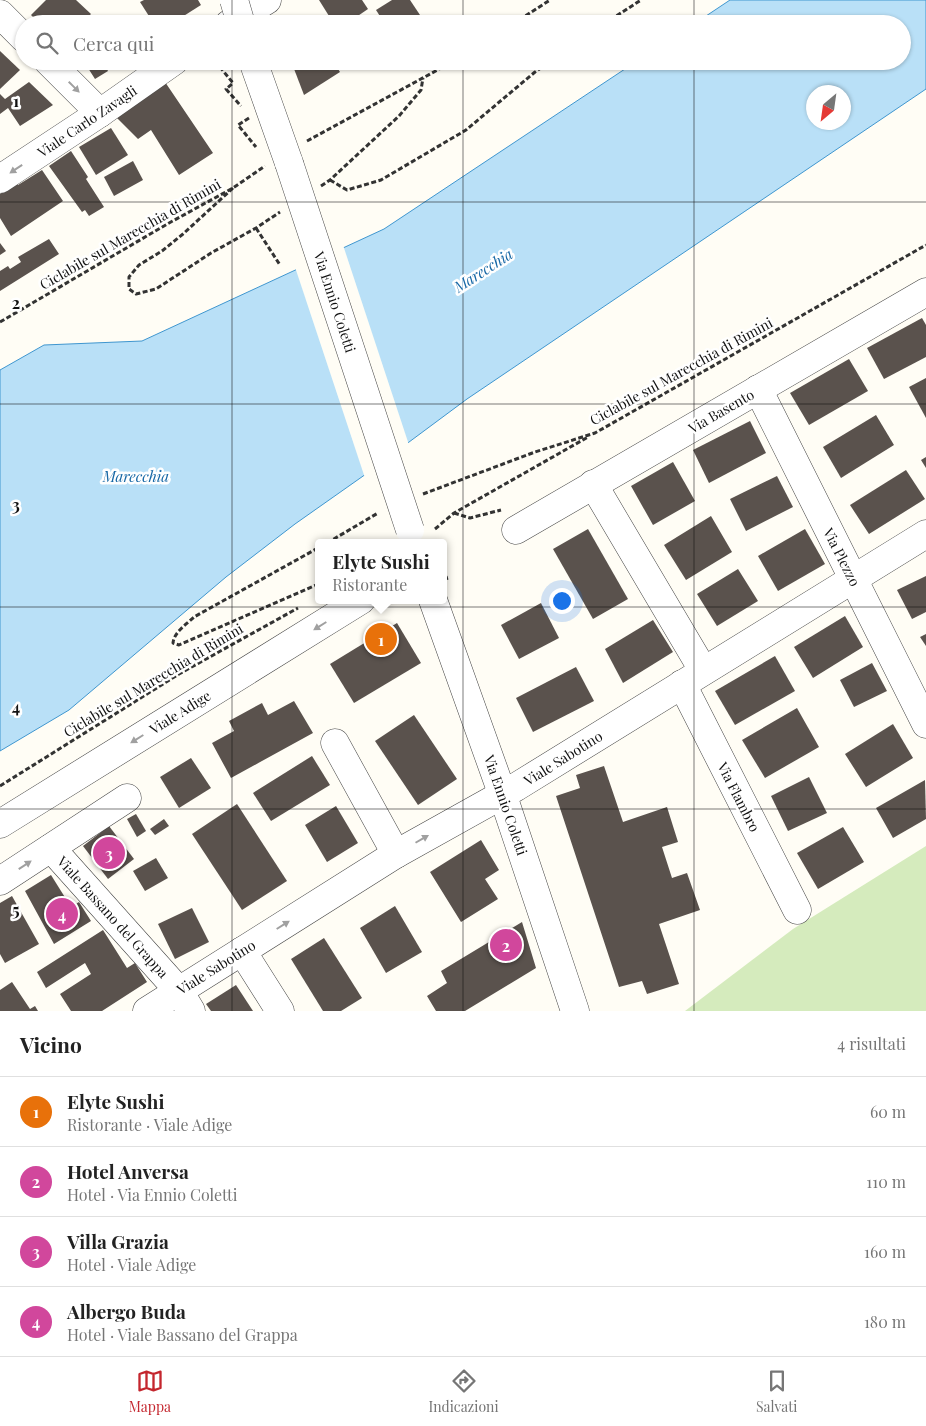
<!DOCTYPE html>
<html lang="it">
<head>
<meta charset="utf-8">
<style>
  :root { --surface:#fff; --page:#f2f2f2; --text:#222; --muted:#767676; --line:#e0e0e0; --accent:#c4262e }
  body { margin:0; font-family:"Playfair Display",serif; background:var(--page); color:var(--text) }
  .compass { position:absolute; left:806px; top:85px; width:45px; height:45px; border-radius:50%; background:var(--surface); box-shadow:0 1px 4px #0004; rotate:209deg }
  .you { position:absolute; left:561px; top:600px; width:18px; height:18px; margin:-12px; border:4px solid #fff; border-radius:50%; background:#1a73e8; box-shadow:0 0 0 8px #1a73e833 }
  .badge { display:grid; place-items:center; width:32px; height:32px; border-radius:50%; background:var(--accent); color:#fff; font-size:16px; font-weight:700 }
  .pin { position:absolute; translate:-50% -50%; border:2px solid #fff; box-shadow:0 1px 5px #0006 }
  .popup { position:absolute; left:315px; top:539px; width:132px; height:65px; box-sizing:border-box; display:grid; place-content:center; border-radius:5px; background:var(--surface); filter:drop-shadow(0 1px 4px #0005); font-size:16px; white-space:nowrap; color:var(--muted) }
  .popup b { font-size:19px; color:var(--text) }
  .popup::after { content:''; position:absolute; left:50%; top:100%; margin-left:-10px; border:10px solid transparent; border-top-color:var(--surface) }
  .list { margin:0; padding:0; list-style:none }
  h2 { display:flex; justify-content:space-between; align-items:center; height:65px; margin:0; padding:0 20px; font-size:21px }
  h2 small { font-size:16px; font-weight:400; color:var(--muted) }
  .list li { display:grid; grid-template-columns:32px 1fr auto; gap:15px; align-items:center; box-sizing:border-box; height:70px; padding:0 20px; border-top:1px solid var(--line) }
  .list b { display:block; font-size:19px; white-space:nowrap }
  .list p { margin:0; font-size:16px; white-space:nowrap; color:var(--muted) }
  .list em { font-size:16px; font-style:normal; color:var(--muted) }
  .icon { flex:none; width:28px; height:28px; fill:none; stroke:currentColor; stroke-width:2; stroke-linecap:round; stroke-linejoin:round }
  .map { position:relative; flex:none; width:926px; height:1011px; overflow:hidden }
  .search { position:absolute; background:var(--surface); box-shadow:0 1px 4px #0004; left:15px; right:15px; top:15px; height:55px; display:flex; align-items:center; gap:12px; box-sizing:border-box; padding:0 18px; border-radius:28px; color:var(--muted); font-size:19px }
  .sheet { height:345px; background:var(--surface) }
  nav { display:flex; justify-content:space-around; align-items:center; box-sizing:border-box; height:70px; border-top:1px solid var(--line); background:var(--surface); font-size:14px; color:var(--muted) }
  nav a { display:grid; justify-items:center; gap:2px }
  nav .on { color:var(--accent) }
  .map>svg:first-child { display:block }
</style>
</head>
<body>
<div class="map">
<svg width="926" height="1011" viewBox="0 0 926 1011">
  <rect width="100%" height="100%" fill="#fffdf5"/>
  <path fill="#d5ebbd" d="M926 846V1011H685L793 929Z"/>
  <path fill="#b9e0f7" stroke="#3f96cf" fill-rule="evenodd" d="M730 0H926V89L467 399 366 474 295 524 226 577 69 710 0 751V370L44 345 142 341 384 229 637 61H902V24H694ZM814 92H844V122H814Z"/>
  <path fill="#fffdf5" d="M343 245 409 445 365 478 295 267Z"/>
  <g fill="#5a524d">
    <path d="M46 0H76L91 14 81 24H40L31 15Z"/>
    <path d="M144 0H198L201 5 171 24H154L140 2Z"/>
    <path d="M319 0H362L368 9 346 24H334Z"/>
    <path d="M392 0H410L426 24H385L376 10Z"/>
    <path d="M303 15 309 24H289Z"/>
    <path d="M0 51 20 70 0 89Z"/>
    <path d="M79 61H114L106 67 108 71 95 79 88 68 85 70Z"/>
    <path d="M291 61H333L340 72 304 95Z"/>
    <path d="M163 79 213 153 179 175 151 130 138 139 112 113Z"/>
    <path d="M29 82 53 105 20 126 8 108 0 114V94L5 99Z"/>
    <path d="M111 128 128 155 96 175 79 147Z"/>
    <path d="M71 151 88 177 86 179 104 207 89 216 85 210 82 212 49 166Z"/>
    <path d="M133 161 143 180 114 196 104 177Z"/>
    <path d="M42 170 63 201 11 236 0 218V194L17 183 18 185Z"/>
    <path d="M49 239 59 254 0 291V271L8 266 10 269 21 262 18 257Z"/>
    <path d="M0 243 6 251 0 255Z"/>
    <path d="M922 318 926 325V357L884 379 867 348Z"/>
    <path d="M849 359 868 391 809 425 790 393Z"/>
    <path d="M926 378V418L909 387Z"/>
    <path d="M876 415 894 445 841 478 823 447Z"/>
    <path d="M750 421 766 453 709 483 693 450Z"/>
    <path d="M926 457V468L921 460Z"/>
    <path d="M673 462 695 501 653 525 631 486Z"/>
    <path d="M906 470 925 499 869 534 850 505Z"/>
    <path d="M777 476 793 507 746 531 730 499Z"/>
    <path d="M711 516 732 552 686 580 664 545Z"/>
    <path d="M588 529 628 599 593 619 553 549Z"/>
    <path d="M805 529 825 564 778 591 758 556Z"/>
    <path d="M738 569 758 601 717 626 697 594Z"/>
    <path d="M926 576V612L912 619 897 590Z"/>
    <path d="M541 603 559 638 519 659 501 625Z"/>
    <path d="M845 616 863 647 813 678 794 647Z"/>
    <path d="M653 620 673 652 623 683 605 649Z"/>
    <path d="M397 623 421 663 354 703 330 664Z"/>
    <path d="M926 634V646L920 637Z"/>
    <path d="M775 656 795 691 735 725 715 691Z"/>
    <path d="M872 663 887 691 854 707 840 680Z"/>
    <path d="M576 667 594 701 533 732 516 698Z"/>
    <path d="M294 701 313 733 231 778 212 743 234 731 229 721 262 703 268 715Z"/>
    <path d="M797 708 819 747 765 778 742 740Z"/>
    <path d="M414 715 457 779 418 805 375 741Z"/>
    <path d="M893 724 913 758 866 787 845 754Z"/>
    <path d="M312 756 330 785 271 821 253 793Z"/>
    <path d="M191 758 211 788 179 808 160 777Z"/>
    <path d="M604 766 623 822 667 807 678 842 662 847 672 878 687 873 700 910 659 924 679 984 647 994 642 981 619 987 556 796 580 788 576 775Z"/>
    <path d="M809 777 827 813 788 831 771 796Z"/>
    <path d="M925 780 926 819 893 838 876 808Z"/>
    <path d="M237 804 287 881 242 910 192 834Z"/>
    <path d="M336 806 358 843 327 862 305 825Z"/>
    <path d="M136 814 146 831 137 837 127 819Z"/>
    <path d="M164 819 169 826 155 835 150 829Z"/>
    <path d="M109 826 134 859 108 879 83 846Z"/>
    <path d="M843 827 864 862 818 889 797 853Z"/>
    <path d="M481 840 499 870 485 879 498 899 461 922 430 872Z"/>
    <path d="M156 858 168 878 145 891 133 871Z"/>
    <path d="M51 875 71 907 79 902 91 921 54 944 25 891Z"/>
    <path d="M12 896 39 944 5 963 0 954V903Z"/>
    <path d="M395 906 422 952 386 973 360 928Z"/>
    <path d="M192 908 209 942 175 959 158 924Z"/>
    <path d="M522 922 536 968 465 1011H436L427 996 447 983 441 971Z"/>
    <path d="M103 930 127 968 135 963 147 982 102 1011H71L60 994 91 974 85 963 46 988 37 972Z"/>
    <path d="M324 938 362 998 341 1011H323L291 959Z"/>
    <path d="M12 982 30 1009 35 1006 38 1011H0V990Z"/>
    <path d="M236 985 253 1011H211L206 1004Z"/>
  </g>
  <g fill="none" stroke-linecap="round" stroke-linejoin="round">
    <defs>
      <g id="minor">
        <path d="M0 14 24 38"/>
        <path d="M229 24 267 0"/>
        <path d="M48 61 100 113"/>
        <path d="M253 61 289 163"/>
        <path d="M0 179 100 113 174 61"/>
        <path d="M758 389 926 724"/>
        <path d="M593 484 703 670"/>
        <path d="M516 530 926 292"/>
        <path d="M433 600 502 793 575 1011"/>
        <path d="M682 684 797 910"/>
        <path d="M335 743 396 854"/>
        <path d="M0 824 361 600"/>
        <path d="M51 848 179 991 191 1011"/>
        <path d="M0 881 127 798"/>
        <path d="M242 951 280 1011"/>
        <path d="M147 1011 396 854 516 787 926 534"/>
      </g>
    </defs>
    <use href="#minor" stroke="#444" stroke-width="29"/>
    <g stroke="#333" stroke-width="3" stroke-dasharray="5 2.5" stroke-linecap="butt">
      <path d="M513 24 550 0"/>
      <path d="M604 24 641 0"/>
      <path d="M215 61 233 83 226 89 241 106"/>
      <path d="M249 118 238 125 256 147"/>
      <path d="M307 141 454 61"/>
      <path d="M330 180 347 190 381 180 466 130 535 72 551 61"/>
      <path d="M321 186 330 180 399 116 421 90 423 78"/>
      <path d="M233 188 183 234 162 251 139 265 129 277V289L136 294 156 289 211 253 256 228 280 212"/>
      <path d="M256 228 280 265"/>
      <path d="M0 322 169 223 233 188 265 166"/>
      <path d="M423 494 535 452 595 433 926 245"/>
      <path d="M454 513 470 518 501 510"/>
      <path d="M435 529 454 513 588 437"/>
      <path d="M327 543 378 513"/>
      <path d="M318 548 194 617C187 624 174 632 173 643L179 645 316 585 318 588"/>
      <path d="M444 569 447 580"/>
      <path d="M0 786 179 674 298 608"/>
    </g>
    <use href="#minor" stroke="#fff" stroke-width="28"/>
    <defs>
      <g id="minor-bridge">
        <path d="M234 0 241 24"/>
        <path d="M289 163 410 530"/>
      </g>
    </defs>
    <use href="#minor-bridge" stroke="#444" stroke-width="29" stroke-linecap="butt"/>
    <use href="#minor-bridge" stroke="#fff" stroke-width="28"/>
  </g>
  <defs><path id="oneway-solid" d="M-6-.8H1V-3.2L6.5 0L1 3.2V.8H-6Z" transform="scale(1.25)"/></defs>
  <g fill="#a0a0a0">
    <use href="#oneway-solid" transform="translate(74 87) rotate(45)"/>
    <use href="#oneway-solid" transform="translate(16 169) rotate(146)"/>
    <use href="#oneway-solid" transform="translate(320 626) rotate(148)"/>
    <use href="#oneway-solid" transform="translate(137 739) rotate(148)"/>
    <use href="#oneway-solid" transform="translate(422 839) rotate(-30)"/>
    <use href="#oneway-solid" transform="translate(25 865) rotate(-33)"/>
    <use href="#oneway-solid" transform="translate(283 925) rotate(-32)"/>
  </g>
  <path fill="none" stroke="#111" stroke-width="1" stroke-opacity="0.55" d="M232 0V24M463 0V24M694 0V24M232 61V1011M463 61V1011M694 61V1011M0 202H926M0 404H926M0 607H926M0 809H926"/>
  <g text-anchor="middle" dominant-baseline="central" stroke-width="5" stroke-linejoin="round" paint-order="stroke">
    <g font-size="14" fill="#111" stroke="#fff">
      <text transform="translate(87 121) rotate(-34)">Viale Carlo Zavagli</text>
      <text transform="translate(130 234) rotate(-30)">Ciclabile sul Marecchia di Rimini</text>
      <text transform="translate(335 302) rotate(72)">Via Ennio Coletti</text>
      <text transform="translate(681 371) rotate(-29)">Ciclabile sul Marecchia di Rimini</text>
      <text transform="translate(721 411) rotate(-30)">Via Basento</text>
      <text transform="translate(842 557) rotate(63)">Via Plezzo</text>
      <text transform="translate(153 680) rotate(-31)">Ciclabile sul Marecchia di Rimini</text>
      <text transform="translate(180 712) rotate(-32)">Viale Adige</text>
      <text transform="translate(563 758) rotate(-32)">Viale Sabotino</text>
      <text transform="translate(739 797) rotate(63)">Via Flambro</text>
      <text transform="translate(506 805) rotate(71)">Via Ennio Coletti</text>
      <text transform="translate(113 917) rotate(48)">Viale Bassano del Grappa</text>
      <text transform="translate(216 967) rotate(-32)">Viale Sabotino</text>
    </g>
    <g font-size="15" font-style="italic" fill="#1768a6" stroke="#fff">
      <text transform="translate(483 270) rotate(-33)">Marecchia</text>
      <text x="136" y="476">Marecchia</text>
    </g>
  </g>
  <g font-size="16" text-anchor="middle" font-weight="bold" fill="#111" stroke="#fff" stroke-width="5" stroke-linejoin="round" paint-order="stroke">
    <text x="16" y="107">1</text>
    <text x="16" y="309">2</text>
    <text x="16" y="511">3</text>
    <text x="16" y="713">4</text>
    <text x="16" y="916">5</text>
  </g>
</svg>
<svg class="compass" viewBox="-18 -18 36 36"><path d="M0-13l5 13h-10z" fill="#e53935"/><path d="M0 13l5-13h-10z" fill="#767676"/></svg>
<div class="you"></div>
<div class="pin badge" style="left:381px;top:639px;background:#e8710a">1</div>
<div class="popup"><b>Elyte Sushi</b>Ristorante</div>
<div class="pin badge" style="left:506px;top:945px;background:#d1479c">2</div>
<div class="pin badge" style="left:109px;top:853px;background:#d1479c">3</div>
<div class="pin badge" style="left:62px;top:914px;background:#d1479c">4</div>
<div class="search"><svg class="icon" aria-label="search" viewBox="0 0 24 24"><circle cx="10" cy="10" r="6"/><path d="M15 15l6 6"/></svg>Cerca qui</div>
</div>
<section class="sheet">
<h2>Vicino<small>4 risultati</small></h2>
<ul class="list">
<li><span class="badge" style="background:#e8710a">1</span><div><b>Elyte Sushi</b><p>Ristorante · Viale Adige</p></div><em>60 m</em></li>
<li><span class="badge" style="background:#d1479c">2</span><div><b>Hotel Anversa</b><p>Hotel · Via Ennio Coletti</p></div><em>110 m</em></li>
<li><span class="badge" style="background:#d1479c">3</span><div><b>Villa Grazia</b><p>Hotel · Viale Adige</p></div><em>160 m</em></li>
<li><span class="badge" style="background:#d1479c">4</span><div><b>Albergo Buda</b><p>Hotel · Viale Bassano del Grappa</p></div><em>180 m</em></li>
</ul>
</section>
<nav>
<a class="on"><svg class="icon" aria-label="map" viewBox="0 0 24 24"><path d="M3 6l6-2 6 2 6-2v14l-6 2-6-2-6 2zM9 4v14M15 6v14"/></svg>Mappa</a>
<a><svg class="icon" aria-label="directions" viewBox="0 0 24 24"><path d="M12 3l9 9-9 9-9-9zM9 14v-3h6M13 9l2 2-2 2"/></svg>Indicazioni</a>
<a><svg class="icon" aria-label="saved" viewBox="0 0 24 24"><path d="M7 4h10v16l-5-4-5 4z"/></svg>Salvati</a>
</nav>
</body>
</html>
